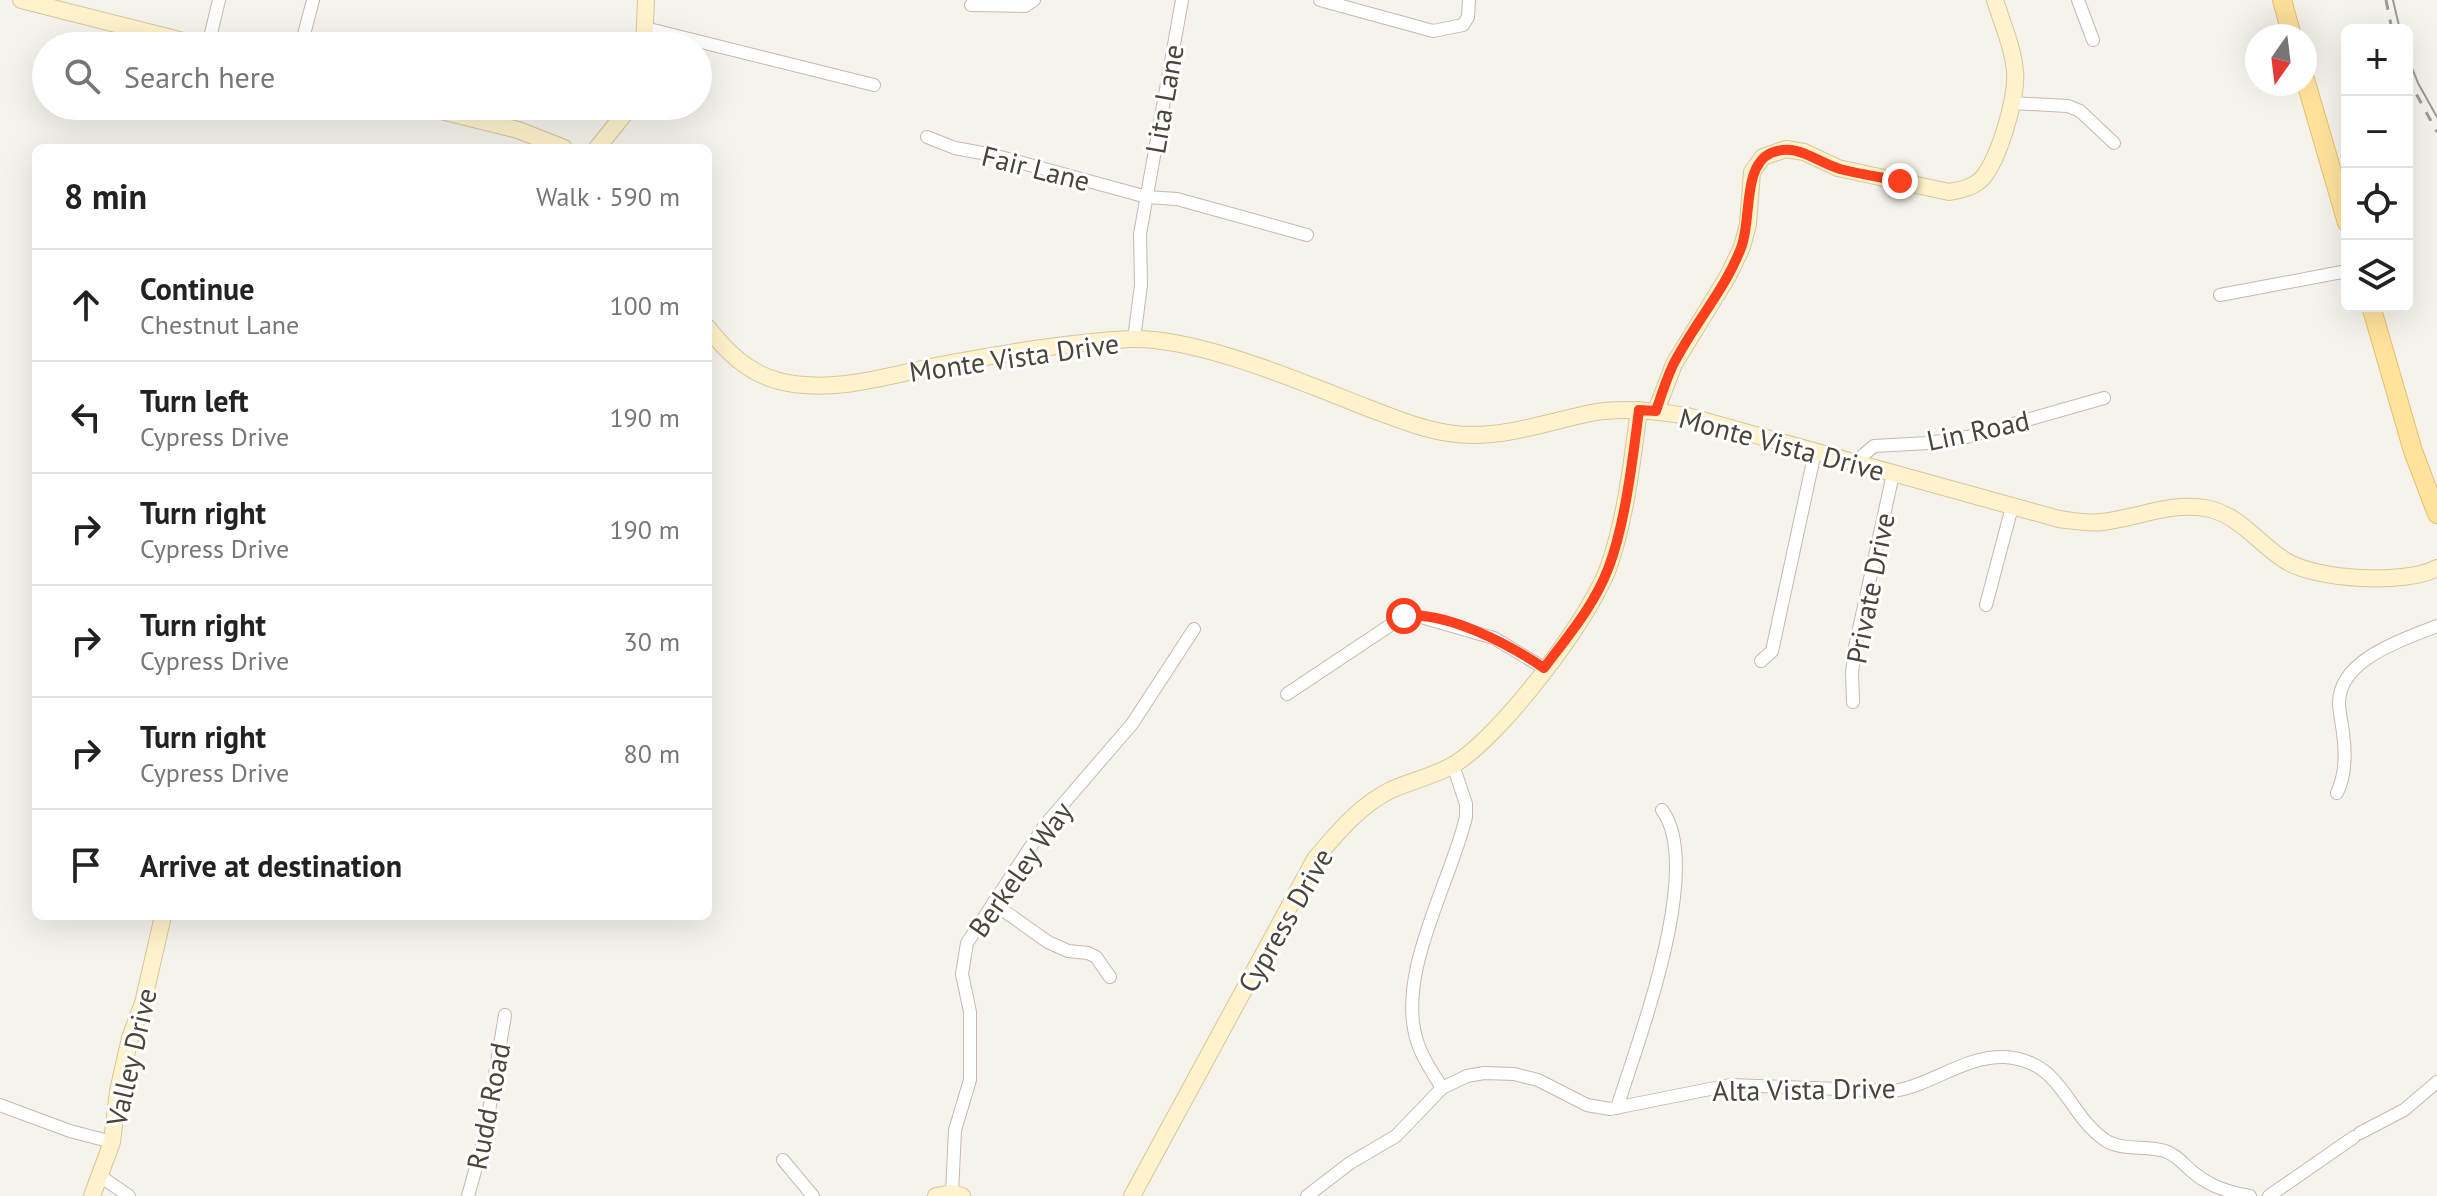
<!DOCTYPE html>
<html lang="en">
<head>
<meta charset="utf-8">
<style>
  :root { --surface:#fff; --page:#f6f6f6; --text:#222; --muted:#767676; --line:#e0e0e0 }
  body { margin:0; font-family:"PT Sans",sans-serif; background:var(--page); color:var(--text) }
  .controls { position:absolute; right:24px; top:24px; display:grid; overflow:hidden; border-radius:12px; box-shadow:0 8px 32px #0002 }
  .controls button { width:72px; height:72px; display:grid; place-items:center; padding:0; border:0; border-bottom:2px solid var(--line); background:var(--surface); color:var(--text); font:40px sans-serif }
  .compass { position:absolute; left:2245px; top:24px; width:72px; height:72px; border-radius:50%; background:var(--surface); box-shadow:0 8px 32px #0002; rotate:194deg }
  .stop { position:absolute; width:24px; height:24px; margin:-18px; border:6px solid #fc3f1d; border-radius:50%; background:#fff }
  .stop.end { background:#fc3f1d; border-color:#fff; box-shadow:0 2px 8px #0008 }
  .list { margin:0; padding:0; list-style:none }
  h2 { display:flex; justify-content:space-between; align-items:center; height:104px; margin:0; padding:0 32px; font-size:34px }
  h2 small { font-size:26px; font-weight:400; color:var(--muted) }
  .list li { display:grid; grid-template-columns:52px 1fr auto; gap:24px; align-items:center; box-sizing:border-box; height:112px; padding:0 32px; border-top:2px solid var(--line) }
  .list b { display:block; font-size:30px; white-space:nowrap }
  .list p { margin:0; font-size:26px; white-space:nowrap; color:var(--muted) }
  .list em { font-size:26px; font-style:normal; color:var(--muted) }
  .icon { flex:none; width:44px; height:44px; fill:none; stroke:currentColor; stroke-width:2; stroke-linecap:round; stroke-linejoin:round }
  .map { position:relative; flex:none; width:2437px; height:1196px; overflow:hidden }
  .search { position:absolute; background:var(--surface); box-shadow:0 8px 32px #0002; left:32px; top:32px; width:680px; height:88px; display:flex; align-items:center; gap:20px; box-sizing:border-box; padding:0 28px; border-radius:44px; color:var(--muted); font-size:30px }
  .panel { position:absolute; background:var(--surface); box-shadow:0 8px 32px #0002; left:32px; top:144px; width:680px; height:776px; border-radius:12px }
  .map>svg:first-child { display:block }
</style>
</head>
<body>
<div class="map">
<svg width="2437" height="1196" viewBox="0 0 2437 1196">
  <rect width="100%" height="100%" fill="#f6f3ec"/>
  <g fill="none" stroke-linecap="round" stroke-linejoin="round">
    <defs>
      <g id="street">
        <path d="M1320 0 1433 31 1463 25 1468 17 1469 0"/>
        <path d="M2078 0 2093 40"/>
        <path d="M971 5 1025 6 1034 0"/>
        <path d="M645 28 874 85"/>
        <path d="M208 46 219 0"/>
        <path d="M301 46 313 0"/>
        <path d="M2011 103 2068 106 2080 111 2114 143"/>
        <path d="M927 137 955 148 993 155 1147 197 1177 199 1307 235"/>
        <path d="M2220 295 2347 271"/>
        <path d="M1134 339 1141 285 1140 234 1182 0"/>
        <path d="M1859 464 1862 456 1874 446 1929 443 1967 437 2104 398"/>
        <path d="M1986 605 2012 507"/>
        <path d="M1761 661 1772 651 1815 452"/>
        <path d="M1287 694 1404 616 1414 615 1494 638 1544 668"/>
        <path d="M1853 702 1852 673 1855 647 1893 474"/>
        <path d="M2337 793C2346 774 2346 754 2343 733 2342 723 2339 712 2339 702 2340 659 2404 639 2437 626"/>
        <path d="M993 903 1048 942 1068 951 1088 953 1096 957 1110 977"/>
        <path d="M1442 1088C1434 1074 1423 1060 1418 1044 1394 976 1450 885 1466 817V804L1453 765"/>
        <path d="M0 1105 70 1131 112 1142"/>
        <path d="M1617 1108C1637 1043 1705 868 1662 810"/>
        <path d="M2360 1133 2404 1110 2437 1082"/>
        <path d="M783 1160 813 1196"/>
        <path d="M100 1176 129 1196"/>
        <path d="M952 1193 955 1130 970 1080V1012L962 974 967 943 1045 825 1132 724 1194 629"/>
        <path d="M468 1196 485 1135 505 1015"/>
        <path d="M1307 1196 1350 1163 1396 1136 1442 1088 1467 1076 1484 1073 1514 1074 1538 1080 1587 1105 1610 1109 1730 1085 1894 1091C1932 1085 1966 1055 2005 1057 2063 1061 2065 1112 2105 1140 2121 1151 2146 1145 2165 1151 2177 1155 2184 1165 2194 1173 2211 1187 2229 1192 2250 1196"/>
        <path d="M2269 1196 2354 1137"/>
      </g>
      <g id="secondary">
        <path d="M21 0 203 46"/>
        <path d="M644 46 646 0"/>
        <path d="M421 106 518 130 564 148"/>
        <path d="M597 148 631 106"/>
        <path d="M708 328C727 352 748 373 779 381 834 395 892 374 946 364 1006 353 1070 342 1131 339 1198 337 1304 383 1368 408 1403 421 1435 435 1472 435 1513 435 1551 421 1591 413 1622 407 1656 411 1687 416L2059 519C2074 521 2088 524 2102 522 2137 518 2170 502 2205 508 2240 514 2258 544 2286 561 2317 580 2405 585 2437 568"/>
        <path d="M1656 411 1674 364 1728 276 1742 247 1748 224 1752 172 1763 157 1786 149 1804 152 1838 168 1949 192C1959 190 1969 189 1978 182 1997 169 2018 95 2015 72 2013 47 2002 23 1995 0"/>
        <path d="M92 1196 112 1142 118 1091 130 1038 143 1003 163 916"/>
        <path d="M936 1196 952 1193 962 1196"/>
        <path d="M1132 1196 1315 859C1337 833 1360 805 1391 790 1411 781 1434 776 1453 765 1501 737 1591 617 1609 566 1626 517 1632 461 1639 410"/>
      </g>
      <g id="primary">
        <path d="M2282 0 2292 36"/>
        <path d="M2305 79 2347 223"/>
        <path d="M2371 306 2413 451 2437 514"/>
      </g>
    </defs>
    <use href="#street" stroke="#c2bbae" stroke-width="14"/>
    <use href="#secondary" stroke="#d6c79b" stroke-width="18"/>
    <use href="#primary" stroke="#e6c16a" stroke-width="20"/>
    <use href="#street" stroke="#fff" stroke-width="12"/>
    <use href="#secondary" stroke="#fff3cd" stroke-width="16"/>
    <use href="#primary" stroke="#ffe39c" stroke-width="18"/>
    <g stroke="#9a9a9a" stroke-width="2">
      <path d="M2393 0 2400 30"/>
      <path d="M2407 55 2418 83 2437 117"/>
    </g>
    <g stroke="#9a9a9a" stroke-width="3" stroke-dasharray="10 10" stroke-linecap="butt">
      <path d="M2386 0 2392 30"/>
      <path d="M2407 77 2437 132"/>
    </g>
  </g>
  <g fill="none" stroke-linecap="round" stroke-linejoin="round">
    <path stroke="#fc3f1d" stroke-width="10" d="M1404 616C1447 611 1510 645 1544 668 1567 637 1594 606 1608 569 1625 526 1633 457 1639 410L1656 411C1661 396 1666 380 1673 365 1693 325 1725 290 1741 248 1752 221 1742 166 1771 153 1797 142 1816 162 1840 169 1859 174 1880 177 1900 181"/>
  </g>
  <g text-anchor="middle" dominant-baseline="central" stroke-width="6" stroke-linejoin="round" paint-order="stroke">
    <g font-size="28" fill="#4b4439" stroke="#fff">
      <text transform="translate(1164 99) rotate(-80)">Lita Lane</text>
      <text transform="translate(1036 168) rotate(14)">Fair Lane</text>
      <text transform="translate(1014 357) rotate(-8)">Monte Vista Drive</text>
      <text transform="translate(1978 430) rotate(-12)">Lin Road</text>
      <text transform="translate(1782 444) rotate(15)">Monte Vista Drive</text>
      <text transform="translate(1870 588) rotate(-79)">Private Drive</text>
      <text transform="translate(1020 869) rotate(-55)">Berkeley Way</text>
      <text transform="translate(1285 920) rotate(-60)">Cypress Drive</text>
      <text transform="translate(131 1057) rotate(-77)">Valley Drive</text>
      <text transform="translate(1804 1089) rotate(-1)">Alta Vista Drive</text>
      <text transform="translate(488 1106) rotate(-79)">Rudd Road</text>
    </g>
  </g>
</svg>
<div class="controls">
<button>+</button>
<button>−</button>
<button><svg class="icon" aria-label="locate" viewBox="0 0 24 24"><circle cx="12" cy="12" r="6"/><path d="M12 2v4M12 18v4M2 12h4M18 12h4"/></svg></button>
<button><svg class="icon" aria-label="layers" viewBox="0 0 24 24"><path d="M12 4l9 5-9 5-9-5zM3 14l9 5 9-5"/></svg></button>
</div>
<svg class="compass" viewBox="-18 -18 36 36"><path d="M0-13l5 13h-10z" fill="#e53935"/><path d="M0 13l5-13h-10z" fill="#767676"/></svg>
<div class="stop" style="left:1404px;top:616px"></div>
<div class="stop end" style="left:1900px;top:181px"></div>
<div class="search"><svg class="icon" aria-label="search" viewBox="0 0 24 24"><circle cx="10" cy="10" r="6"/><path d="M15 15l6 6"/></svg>Search here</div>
<section class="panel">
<h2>8 min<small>Walk · 590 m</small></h2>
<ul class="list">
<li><svg class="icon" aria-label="ahead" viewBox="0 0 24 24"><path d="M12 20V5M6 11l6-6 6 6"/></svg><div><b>Continue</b><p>Chestnut Lane</p></div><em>100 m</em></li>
<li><svg class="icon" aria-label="left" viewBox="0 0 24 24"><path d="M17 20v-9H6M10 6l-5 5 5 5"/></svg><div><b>Turn left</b><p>Cypress Drive</p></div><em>190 m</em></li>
<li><svg class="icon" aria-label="right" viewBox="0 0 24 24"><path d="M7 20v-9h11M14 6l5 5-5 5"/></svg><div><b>Turn right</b><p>Cypress Drive</p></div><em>190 m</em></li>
<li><svg class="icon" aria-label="right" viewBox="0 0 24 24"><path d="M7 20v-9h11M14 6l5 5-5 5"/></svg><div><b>Turn right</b><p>Cypress Drive</p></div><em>30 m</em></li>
<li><svg class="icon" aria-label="right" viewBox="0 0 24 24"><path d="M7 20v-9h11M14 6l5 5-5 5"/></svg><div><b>Turn right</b><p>Cypress Drive</p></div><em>80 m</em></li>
<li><svg class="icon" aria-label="arrive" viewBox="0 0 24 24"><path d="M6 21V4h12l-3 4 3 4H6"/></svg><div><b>Arrive at destination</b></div></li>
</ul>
</section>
</div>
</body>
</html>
